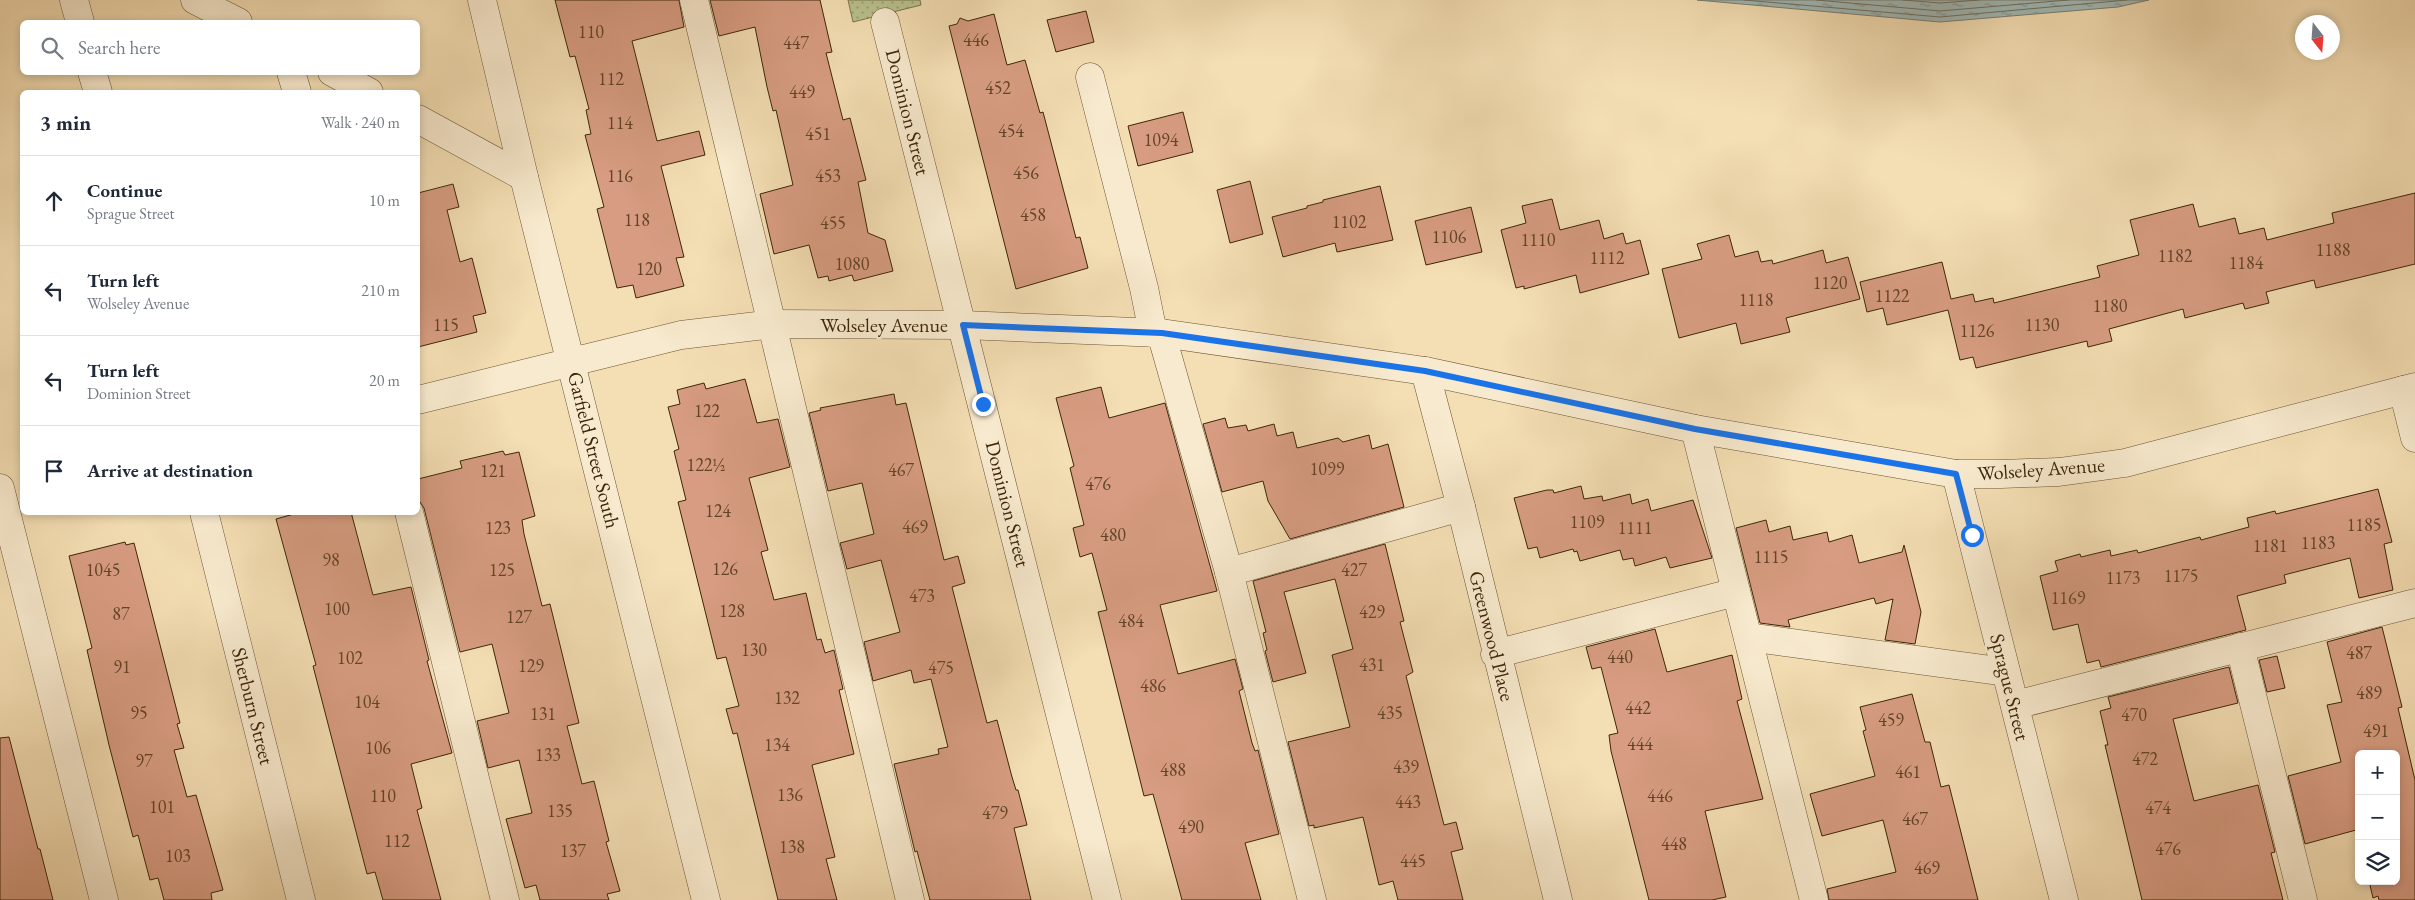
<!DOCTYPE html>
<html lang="en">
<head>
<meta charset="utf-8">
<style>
  :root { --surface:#fff; --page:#f6f6f7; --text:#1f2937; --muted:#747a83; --line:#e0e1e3 }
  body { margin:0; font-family:"EB Garamond",serif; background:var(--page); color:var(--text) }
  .controls { position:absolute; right:15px; bottom:15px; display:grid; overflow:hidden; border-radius:8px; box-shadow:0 2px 8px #0003 }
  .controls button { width:45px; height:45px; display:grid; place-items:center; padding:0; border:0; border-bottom:1px solid var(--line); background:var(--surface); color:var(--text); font:25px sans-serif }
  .compass { position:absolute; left:2295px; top:15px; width:45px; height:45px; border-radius:50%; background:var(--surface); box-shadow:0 2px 8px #0003; rotate:163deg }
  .stop { position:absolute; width:15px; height:15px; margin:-11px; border:4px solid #1a73e8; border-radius:50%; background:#fff }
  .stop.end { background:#1a73e8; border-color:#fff; box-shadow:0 1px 5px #0008 }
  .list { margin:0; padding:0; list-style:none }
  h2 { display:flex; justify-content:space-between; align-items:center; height:65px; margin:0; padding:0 20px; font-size:21px }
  h2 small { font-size:16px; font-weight:400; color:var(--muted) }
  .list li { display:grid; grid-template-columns:32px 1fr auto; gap:15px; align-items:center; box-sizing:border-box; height:90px; padding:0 20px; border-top:1px solid var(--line) }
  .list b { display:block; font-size:19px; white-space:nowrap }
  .list p { margin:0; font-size:16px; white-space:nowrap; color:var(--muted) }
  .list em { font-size:16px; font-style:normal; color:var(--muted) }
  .icon { flex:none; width:28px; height:28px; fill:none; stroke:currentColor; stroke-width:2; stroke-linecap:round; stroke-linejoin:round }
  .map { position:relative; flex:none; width:2415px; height:900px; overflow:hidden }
  .search { position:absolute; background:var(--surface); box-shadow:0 2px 8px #0003; left:20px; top:20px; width:400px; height:55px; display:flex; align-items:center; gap:12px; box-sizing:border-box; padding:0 18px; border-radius:8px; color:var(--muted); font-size:19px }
  .panel { position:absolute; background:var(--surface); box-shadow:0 2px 8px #0003; left:20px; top:90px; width:400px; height:425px; border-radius:8px }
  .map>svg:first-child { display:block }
</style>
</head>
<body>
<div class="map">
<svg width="2415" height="900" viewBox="0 0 2415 900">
  <defs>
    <pattern id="park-dots" width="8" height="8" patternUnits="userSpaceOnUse" patternTransform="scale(1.25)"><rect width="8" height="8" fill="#b9c28e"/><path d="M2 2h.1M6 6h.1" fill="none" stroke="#989d72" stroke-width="1.8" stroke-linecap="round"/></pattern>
    <pattern id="water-ripples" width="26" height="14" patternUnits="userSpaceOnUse" patternTransform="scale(1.25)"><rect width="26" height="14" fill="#a0b9b7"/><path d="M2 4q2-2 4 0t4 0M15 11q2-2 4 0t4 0" fill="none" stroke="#849693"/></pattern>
  </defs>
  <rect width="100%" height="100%" fill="#f4deb3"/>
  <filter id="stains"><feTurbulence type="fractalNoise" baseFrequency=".004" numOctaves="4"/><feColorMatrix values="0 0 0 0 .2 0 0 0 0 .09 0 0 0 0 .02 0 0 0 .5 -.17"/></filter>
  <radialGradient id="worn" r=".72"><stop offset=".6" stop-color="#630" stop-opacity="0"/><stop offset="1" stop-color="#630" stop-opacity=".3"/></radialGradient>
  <path fill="url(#park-dots)" stroke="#7b744c" d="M848 0H920L921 5 853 22Z"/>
  <path fill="url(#water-ripples)" stroke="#787e72" d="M1697 0H2149L2118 7 1940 22Z"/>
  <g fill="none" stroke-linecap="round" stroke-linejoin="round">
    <g stroke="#6e7060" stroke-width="1">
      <path d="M1744 0 1940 17 2127 0"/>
      <path d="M1816 0 1940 11 2068 0"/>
      <path d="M1903 0 1940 3 1979 0"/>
    </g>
  </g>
  <g fill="#d79c81" stroke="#3d260a">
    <path d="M555 0H679L684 27 632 41 657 141 699 131 705 155 661 166 684 257 676 258 684 286 636 298 633 285 617 288 597 209 604 207 585 135 591 134 586 110 589 109 575 56 570 57Z"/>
    <path d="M710 0H820L832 52 826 53 843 120 850 118 866 180 858 182 868 233 885 240 893 271 854 281 852 275 829 281 828 276 818 278 809 245 774 254 760 194 793 185 776 110 773 111 767 87 755 27 719 36Z"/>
    <path d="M1086 11 1094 42 1056 52 1047 20Z"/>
    <path d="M994 14 1007 65 1025 60 1040 113 1043 112 1076 238 1080 237 1088 268 1016 289 949 26 957 24 960 18 968 21Z"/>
    <path d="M1183 112 1193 152 1138 166 1128 126Z"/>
    <path d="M1250 181 1263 234 1230 243 1217 190Z"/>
    <path d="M453 184 459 207 447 210 460 262 472 258 486 313 473 316 477 332 418 347V193Z"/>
    <path d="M1380 186 1393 240 1337 252 1335 243 1283 257 1272 217 1307 208V206L1323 202V200Z"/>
    <path d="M2415 193V264L2316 288 2314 280 2266 292 2269 303 2245 309 2243 303 2185 318 2183 309 2109 329 2112 341 2088 347 2087 341 1976 368 1973 357 1960 360 1948 310 1887 325 1883 308 1867 312 1860 282 1942 262 1951 299 1973 294 1975 302 1993 298 1994 303 2100 277 2097 266 2139 255 2130 220 2193 204 2199 227 2235 218 2239 234 2264 228 2267 240 2334 223 2332 213Z"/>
    <path d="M1552 199 1560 230 1599 220 1604 239 1623 233 1626 244 1640 240 1649 274 1580 293 1576 275 1524 289V286L1516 288 1501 230 1526 223 1522 206Z"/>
    <path d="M1471 207 1482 252 1426 265 1415 221Z"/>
    <path d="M1729 235 1735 257 1758 251 1761 262 1772 260 1773 264 1823 250 1826 263 1848 257 1860 299 1786 318 1790 332 1741 344 1736 323 1679 338 1662 269 1702 259 1697 244Z"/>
    <path d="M745 379 757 423 778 419 790 467 749 478 768 550 761 552 774 600 806 593 817 640 821 639 825 653 834 650 843 689 839 690 854 754 812 765 835 857 826 859 837 900H778L737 733 733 734 726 709 739 706 726 657 717 659 678 502 686 500 674 451 679 449 668 407 680 404 677 390 704 383 706 389Z"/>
    <path d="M1101 387 1109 418 1165 403 1217 591 1160 605 1178 674 1235 659 1243 689 1239 691 1252 743 1255 751 1258 750 1279 834 1245 843 1261 900H1182L1153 794 1144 796 1098 612 1107 610 1092 553 1080 557 1073 528 1084 525 1070 468 1074 466 1056 398Z"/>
    <path d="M894 394 896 405 906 403 944 560 958 556 965 583 952 587 987 723 997 720 1012 777 1016 790H1018L1027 825 1014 828 1031 900H930L917 851 915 852 894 764 939 754 938 749 948 747 931 679 914 683 911 670 873 681 864 642 900 632 881 560 847 569 840 543 874 534 862 483 828 491 809 413 821 410 820 408Z"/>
    <path d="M1225 418 1228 428 1246 425 1248 431 1274 424 1277 436 1293 432 1297 448 1338 438 1343 442 1369 435 1372 449 1388 444 1404 507 1290 539 1268 501 1263 481 1222 492 1203 424Z"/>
    <path d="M503 451 505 455 519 452 535 516 522 520 524 534 542 606 550 604 579 723 567 726 582 784 594 781 609 841 606 842 620 891 607 894 609 900H540L536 885 525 888 506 819 532 813 519 760 488 768 477 721 509 713 492 644 460 652 424 508 418 499V479L462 468 460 461Z"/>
    <path d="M1581 486 1584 499 1602 496 1603 501 1630 494 1632 504 1648 499 1651 511 1693 500 1712 558 1670 568 1666 557 1635 566 1633 558 1623 560 1620 550 1580 561 1577 551 1574 552 1573 549 1540 558 1537 547 1528 549 1514 498 1547 490H1553L1554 493Z"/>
    <path d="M2378 489 2392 542 2384 544 2393 590 2359 598 2350 558 2284 575 2286 583 2237 596 2246 630 2101 667 2099 660 2087 663 2078 624 2053 630 2040 576 2058 571 2055 561 2080 554 2081 557 2110 550 2111 556 2137 550 2138 553 2200 537 2201 540 2249 527 2247 518 2275 511 2276 514Z"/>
    <path d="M301 512H351L373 595 411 587 429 660 427 661 452 753 411 764 422 808 417 810 441 900H383L375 872 367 874 313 666 316 665 276 519Z"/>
    <path d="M1766 520 1769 532 1790 526 1793 540 1827 532 1829 542 1852 535 1859 563 1902 552 1904 545 1921 612 1915 644 1885 640 1893 599 1876 604 1874 598 1788 620 1790 627 1760 623 1736 528Z"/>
    <path d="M125 542 126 545 134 543 180 723 177 724 184 748 174 750 187 797 196 795 223 890 211 893 212 900H164L158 878 150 880 138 835 133 837 109 745 87 650 92 648 69 556Z"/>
    <path d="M1385 544 1404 621 1400 622 1413 672 1406 676 1444 825 1456 822 1463 849 1451 852 1463 900H1398L1393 881 1379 885 1363 817 1314 828V825L1309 826 1288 742 1350 727 1332 655 1353 649 1335 579 1284 592 1306 673 1273 682 1265 651 1267 650 1263 633 1266 632 1253 581Z"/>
    <path d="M2382 627 2402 707 2398 708 2415 780V900H2379L2378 896 2373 898 2369 881H2396V754H2359V842L2356 830 2305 844 2288 776 2341 762 2327 705 2342 702 2327 642Z"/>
    <path d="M1655 629 1667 672 1732 655 1742 699 1737 701 1763 799 1705 811 1726 897 1712 900H1649L1611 751 1609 735 1618 733 1601 667 1592 669 1586 647Z"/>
    <path d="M2277 656 2285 688 2267 692 2259 660Z"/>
    <path d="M2229 667 2238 703 2173 719 2194 801 2258 785 2275 852 2271 853 2283 900H2142L2105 745H2108L2100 711 2111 708 2108 697Z"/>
    <path d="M1912 694 1925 742H1930L1941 787 1949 785 1978 900H1829L1827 889 1896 872 1883 820 1822 836 1810 794 1875 776 1863 731 1866 730 1860 707Z"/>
    <path d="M9 737 38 849H40L53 900H0V738Z"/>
  </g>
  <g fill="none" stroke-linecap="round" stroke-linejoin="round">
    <defs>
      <g id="minor">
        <path d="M74 0 80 22"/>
        <path d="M195 0 238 22"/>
        <path d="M482 0 524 177 706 900"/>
        <path d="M694 0 910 900"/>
        <path d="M885 22 1107 900"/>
        <path d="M92 72 98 92"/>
        <path d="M291 72 297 92"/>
        <path d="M332 72 369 92"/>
        <path d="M1090 77 1144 288 1153 333"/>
        <path d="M418 119 524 177"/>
        <path d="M1161 333 1229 572 1312 900"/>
        <path d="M1425 371 1461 507 1558 900"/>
        <path d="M2403 390 2415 438"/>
        <path d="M418 400 681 335 773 324 963 325 1161 333 1425 371 1695 429 1956 474H2001L2059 472 2125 463 2415 387"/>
        <path d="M1695 429 1814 900"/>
        <path d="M1956 474 2064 900"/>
        <path d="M0 488 104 900"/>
        <path d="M204 512 301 900"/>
        <path d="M409 512 505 900"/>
        <path d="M1229 572 1461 507"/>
        <path d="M1748 637 2006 672"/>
        <path d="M2240 647 2303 900"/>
        <path d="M1495 654 1736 592"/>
        <path d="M2015 705 2415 603"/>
      </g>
    </defs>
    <use href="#minor" stroke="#6b5434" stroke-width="29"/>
    <use href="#minor" stroke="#f8eace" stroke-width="28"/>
  </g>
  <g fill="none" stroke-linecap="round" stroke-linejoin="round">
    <path stroke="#1a73e8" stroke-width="6" d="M983 404 963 325 1162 333 1425 371 1695 429 1956 474 1972 535"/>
  </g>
  <g text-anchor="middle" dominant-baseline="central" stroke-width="5" stroke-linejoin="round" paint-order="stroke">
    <g font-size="18" fill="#644428">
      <text x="591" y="31">110</text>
      <text x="976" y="39">446</text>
      <text x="796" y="42">447</text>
      <text x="611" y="78">112</text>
      <text x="998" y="87">452</text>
      <text x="802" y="91">449</text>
      <text x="620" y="122">114</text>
      <text x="1011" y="130">454</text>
      <text x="818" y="133">451</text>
      <text x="1161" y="139">1094</text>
      <text x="1026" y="172">456</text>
      <text x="620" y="175">116</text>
      <text x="828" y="175">453</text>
      <text x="1033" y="214">458</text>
      <text x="637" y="219">118</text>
      <text x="1349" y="221">1102</text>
      <text x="833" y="222">455</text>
      <text x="1449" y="236">1106</text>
      <text x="1538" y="239">1110</text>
      <text x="2333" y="249">1188</text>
      <text x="2175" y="255">1182</text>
      <text x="1607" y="257">1112</text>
      <text x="2246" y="262">1184</text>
      <text x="852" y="263">1080</text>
      <text x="649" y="268">120</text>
      <text x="1830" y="282">1120</text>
      <text x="1892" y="295">1122</text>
      <text x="1756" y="299">1118</text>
      <text x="2110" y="305">1180</text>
      <text x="446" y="324">115</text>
      <text x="2042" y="324">1130</text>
      <text x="1977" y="330">1126</text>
      <text x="707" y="410">122</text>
      <text x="706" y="464">122½</text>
      <text x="1327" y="468">1099</text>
      <text x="901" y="469">467</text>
      <text x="493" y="470">121</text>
      <text x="1098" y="483">476</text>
      <text x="718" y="510">124</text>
      <text x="1587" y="521">1109</text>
      <text x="2364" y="524">1185</text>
      <text x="915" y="526">469</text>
      <text x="498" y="527">123</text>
      <text x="1635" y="527">1111</text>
      <text x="1113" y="534">480</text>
      <text x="2318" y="542">1183</text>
      <text x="2270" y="545">1181</text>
      <text x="1771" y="556">1115</text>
      <text x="331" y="559">98</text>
      <text x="725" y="568">126</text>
      <text x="103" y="569">1045</text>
      <text x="502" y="569">125</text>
      <text x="1354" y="569">427</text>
      <text x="2181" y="575">1175</text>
      <text x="2123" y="577">1173</text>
      <text x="922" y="595">473</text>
      <text x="2068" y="597">1169</text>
      <text x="337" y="608">100</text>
      <text x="732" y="610">128</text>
      <text x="1372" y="611">429</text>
      <text x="121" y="613">87</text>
      <text x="519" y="616">127</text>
      <text x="1131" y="620">484</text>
      <text x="754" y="649">130</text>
      <text x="2359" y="652">487</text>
      <text x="1620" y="656">440</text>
      <text x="350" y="657">102</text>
      <text x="1372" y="664">431</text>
      <text x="531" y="665">129</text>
      <text x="122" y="666">91</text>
      <text x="941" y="667">475</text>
      <text x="1153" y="685">486</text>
      <text x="2369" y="692">489</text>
      <text x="787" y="697">132</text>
      <text x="367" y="701">104</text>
      <text x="1638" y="707">442</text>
      <text x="139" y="712">95</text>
      <text x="1390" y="712">435</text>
      <text x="543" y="713">131</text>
      <text x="2134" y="714">470</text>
      <text x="1891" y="719">459</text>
      <text x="2376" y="730">491</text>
      <text x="1640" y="743">444</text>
      <text x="777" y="744">134</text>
      <text x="378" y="747">106</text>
      <text x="548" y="754">133</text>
      <text x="2145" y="758">472</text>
      <text x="144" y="760">97</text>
      <text x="1406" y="766">439</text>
      <text x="1173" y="769">488</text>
      <text x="1908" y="771">461</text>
      <text x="790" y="794">136</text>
      <text x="383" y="795">110</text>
      <text x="1660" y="795">446</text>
      <text x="1408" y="801">443</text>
      <text x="162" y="806">101</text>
      <text x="2158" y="807">474</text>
      <text x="560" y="810">135</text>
      <text x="995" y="812">479</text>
      <text x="1915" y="818">467</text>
      <text x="1191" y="826">490</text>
      <text x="397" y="840">112</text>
      <text x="1674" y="843">448</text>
      <text x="792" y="846">138</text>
      <text x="2168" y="848">476</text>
      <text x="573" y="850">137</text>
      <text x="178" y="855">103</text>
      <text x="1413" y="860">445</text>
      <text x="1927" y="867">469</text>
    </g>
    <g font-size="20" fill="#3d260a" stroke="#f8eace">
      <text transform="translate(908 112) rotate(76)">Dominion Street</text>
      <text x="884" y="325">Wolseley Avenue</text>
      <text transform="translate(594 450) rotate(76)">Garfield Street South</text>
      <text transform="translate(2041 469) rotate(-4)">Wolseley Avenue</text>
      <text transform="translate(1008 504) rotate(76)">Dominion Street</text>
      <text transform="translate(1492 636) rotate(76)">Greenwood Place</text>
      <text transform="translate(2010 687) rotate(76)">Sprague Street</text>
      <text transform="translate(253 706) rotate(76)">Sherburn Street</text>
    </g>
  </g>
  <rect width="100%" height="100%" filter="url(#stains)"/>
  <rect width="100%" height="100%" fill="url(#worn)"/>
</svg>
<div class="controls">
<button>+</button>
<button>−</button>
<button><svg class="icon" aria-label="layers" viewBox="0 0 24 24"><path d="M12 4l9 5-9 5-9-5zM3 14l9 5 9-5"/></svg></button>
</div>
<svg class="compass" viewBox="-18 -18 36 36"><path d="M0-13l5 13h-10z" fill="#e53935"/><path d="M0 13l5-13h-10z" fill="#747a83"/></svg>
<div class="stop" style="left:1972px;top:535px"></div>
<div class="stop end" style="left:983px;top:404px"></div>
<div class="search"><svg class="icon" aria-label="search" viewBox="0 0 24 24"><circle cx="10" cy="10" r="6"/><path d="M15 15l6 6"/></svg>Search here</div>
<section class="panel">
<h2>3 min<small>Walk · 240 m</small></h2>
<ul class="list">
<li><svg class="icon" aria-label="ahead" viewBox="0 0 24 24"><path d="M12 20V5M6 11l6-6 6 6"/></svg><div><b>Continue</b><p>Sprague Street</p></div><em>10 m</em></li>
<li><svg class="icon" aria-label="left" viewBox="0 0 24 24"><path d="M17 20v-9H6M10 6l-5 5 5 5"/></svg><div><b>Turn left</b><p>Wolseley Avenue</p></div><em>210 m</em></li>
<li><svg class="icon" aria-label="left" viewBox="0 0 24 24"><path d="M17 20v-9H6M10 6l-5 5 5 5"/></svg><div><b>Turn left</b><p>Dominion Street</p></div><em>20 m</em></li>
<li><svg class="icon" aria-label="arrive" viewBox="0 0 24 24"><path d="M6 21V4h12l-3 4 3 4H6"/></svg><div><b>Arrive at destination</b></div></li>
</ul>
</section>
</div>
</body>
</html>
